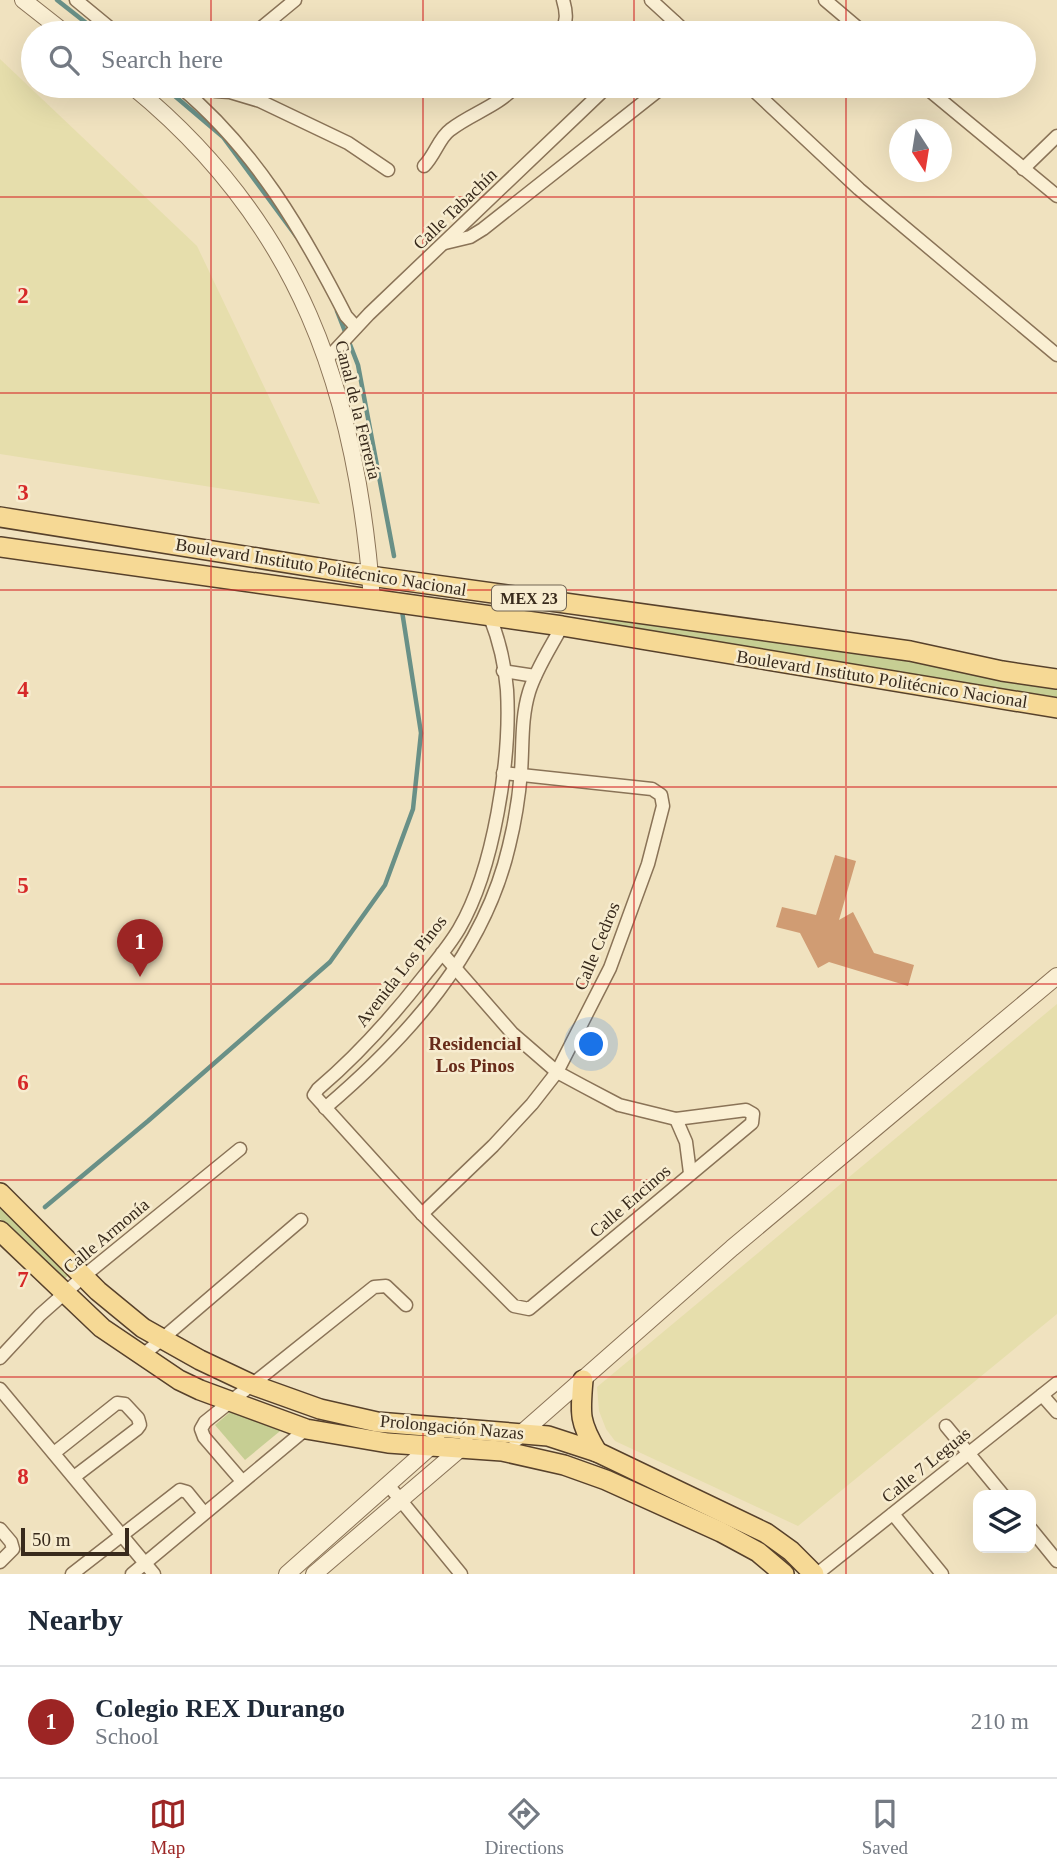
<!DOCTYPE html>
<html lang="en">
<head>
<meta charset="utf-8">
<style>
  :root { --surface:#fff; --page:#f2f2f3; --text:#1f2937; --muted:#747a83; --line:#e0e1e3; --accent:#9c2524 }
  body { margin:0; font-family:"Times New Roman",serif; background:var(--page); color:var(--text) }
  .controls { position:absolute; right:21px; bottom:21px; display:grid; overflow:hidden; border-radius:14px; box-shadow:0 7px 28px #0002 }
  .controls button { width:63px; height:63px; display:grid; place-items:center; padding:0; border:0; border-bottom:2px solid var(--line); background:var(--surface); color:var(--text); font:35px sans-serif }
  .compass { position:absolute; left:889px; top:119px; width:63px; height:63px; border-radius:50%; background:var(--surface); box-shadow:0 7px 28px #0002; rotate:168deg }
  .scale { position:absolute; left:21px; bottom:18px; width:108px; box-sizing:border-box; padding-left:7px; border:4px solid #382a1c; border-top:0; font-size:19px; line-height:24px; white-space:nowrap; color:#382a1c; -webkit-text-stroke:5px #f7eccf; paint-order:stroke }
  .you { position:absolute; left:592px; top:1045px; width:24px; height:24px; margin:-18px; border:5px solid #fff; border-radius:50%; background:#1a73e8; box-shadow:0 0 0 10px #1a73e833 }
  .badge { display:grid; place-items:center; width:46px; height:46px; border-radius:50%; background:var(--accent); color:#fff; font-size:23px; font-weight:700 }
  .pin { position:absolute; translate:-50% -58px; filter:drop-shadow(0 2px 4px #0008) }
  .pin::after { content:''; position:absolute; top:37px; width:24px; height:21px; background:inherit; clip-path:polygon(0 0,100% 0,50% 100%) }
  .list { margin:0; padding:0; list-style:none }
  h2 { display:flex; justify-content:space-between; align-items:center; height:91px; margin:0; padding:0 28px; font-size:30px }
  h2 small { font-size:23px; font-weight:400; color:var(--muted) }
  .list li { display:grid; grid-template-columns:46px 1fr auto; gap:21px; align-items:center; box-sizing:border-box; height:112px; padding:0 28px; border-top:2px solid var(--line) }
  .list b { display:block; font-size:26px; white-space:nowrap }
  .list p { margin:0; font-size:23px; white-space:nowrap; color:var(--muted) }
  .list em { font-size:23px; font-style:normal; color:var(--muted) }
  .icon { flex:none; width:38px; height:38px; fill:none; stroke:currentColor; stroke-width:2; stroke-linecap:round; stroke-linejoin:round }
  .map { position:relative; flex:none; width:1057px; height:1574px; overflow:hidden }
  .search { position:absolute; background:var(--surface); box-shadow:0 7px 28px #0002; left:21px; right:21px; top:21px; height:77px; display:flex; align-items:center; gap:18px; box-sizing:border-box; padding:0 24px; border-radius:38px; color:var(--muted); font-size:26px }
  .sheet { height:203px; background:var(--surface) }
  nav { display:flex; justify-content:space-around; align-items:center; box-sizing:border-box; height:98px; border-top:2px solid var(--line); background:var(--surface); font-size:19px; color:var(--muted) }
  nav a { display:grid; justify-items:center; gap:4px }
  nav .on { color:var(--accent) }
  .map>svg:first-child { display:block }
</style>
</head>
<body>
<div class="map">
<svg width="1057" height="1574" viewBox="0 0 1057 1574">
  <rect width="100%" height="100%" fill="#f0e2bf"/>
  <g fill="#e6deac">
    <path d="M0 59 197 246 320 504 0 454Z"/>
    <path d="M1057 1004V1314L798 1526 615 1441 606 1429 599 1411 597 1387Z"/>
  </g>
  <g fill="#c6ce93">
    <path d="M600 612 1057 682V698L598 625Z"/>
    <path d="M0 1207 69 1274 64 1280 0 1219Z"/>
    <path d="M236 1407 285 1427 245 1460 215 1425Z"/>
  </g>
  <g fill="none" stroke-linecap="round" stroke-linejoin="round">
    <g stroke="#699087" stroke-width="4.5">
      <path d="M57 0 99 33"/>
      <path d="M163 86 223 137 296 236"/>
      <path d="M337 311 358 365 394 556"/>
      <path d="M45 1207 148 1121 330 962 385 885 413 809 421 733 402 611"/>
    </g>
  </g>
  <path fill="#d09c73" d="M835 855 856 861 839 920 853 912 874 953 914 965 908 986 829 962 818 968 800 933 776 927 782 907 816 915Z"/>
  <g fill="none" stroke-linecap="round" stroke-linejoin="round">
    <defs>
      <g id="minor">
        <path d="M76 0 116 33"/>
        <path d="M651 0 687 33"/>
        <path d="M825 0 864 33"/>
        <path d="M255 33 295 0"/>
        <path d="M561 33C567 22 567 13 563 0"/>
        <path d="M663 33 675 22"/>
        <path d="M179 86C255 149 302 230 346 316L356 327"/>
        <path d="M749 86 859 189 1057 355"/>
        <path d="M924 86 1057 196"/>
        <path d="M215 91 230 92 260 101 348 143 388 170"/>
        <path d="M424 166C435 155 439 138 450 130 472 113 497 107 516 86"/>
        <path d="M1023 169 1057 136"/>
        <path d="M445 243 470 237 483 229 664 86"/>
        <path d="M327 359 369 314 608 86"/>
        <path d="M503 671 535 676"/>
        <path d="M442 953 512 1033 557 1072 583 1086 619 1105 676 1119 746 1110 753 1114 752 1123 529 1309 514 1306 422 1214 314 1095 318 1089C358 1055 392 1017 424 976 436 961 449 946 459 929 494 869 511 758 507 690 505 665 499 640 490 617"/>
        <path d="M325 1108C407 1038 484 954 509 846 515 822 519 796 521 772 523 746 521 718 529 692 536 669 551 647 562 626"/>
        <path d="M676 1119 686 1142 690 1173"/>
        <path d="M422 1214 493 1146 532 1104 557 1072 610 968 648 864 663 806 661 795 652 789 503 773"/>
        <path d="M142 1356 301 1220"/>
        <path d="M0 1358 40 1315 84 1276 240 1149"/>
        <path d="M0 1389 154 1574"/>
        <path d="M1042 1395 1057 1412"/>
        <path d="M946 1426 1003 1495"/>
        <path d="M54 1453 117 1403 125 1404 138 1418 140 1425 137 1429 74 1477"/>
        <path d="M242 1481 204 1437 201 1429 205 1422 374 1287 386 1286 406 1305"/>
        <path d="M389 1486 461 1574"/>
        <path d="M893 1514 942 1574"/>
        <path d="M0 1529 11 1542 13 1549 0 1562"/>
        <path d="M1031 1529 1057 1561"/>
        <path d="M72 1574 180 1490 187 1492 204 1513"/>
        <path d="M132 1574 306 1429"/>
        <path d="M817 1574 1057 1383"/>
      </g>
      <g id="tertiary">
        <path d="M23 0 65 33"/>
        <path d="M132 86C299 222 357 390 372 600"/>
        <path d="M516 1438 732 1248 1057 976"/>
        <path d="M287 1574 437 1441"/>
        <path d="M314 1574 466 1444"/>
      </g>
      <g id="primary">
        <path d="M0 517 370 576 910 651 1002 671 1057 679"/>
        <path d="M0 547 562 626 1057 708"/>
        <path d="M0 1193 98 1291 143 1328 200 1360 253 1385 320 1409 377 1422 548 1436 597 1452 766 1533 791 1551 814 1574"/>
        <path d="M0 1231 102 1328 179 1380 200 1390 306 1429 388 1443 502 1451 564 1465 606 1480 721 1532 758 1552 784 1574"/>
        <path d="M583 1380C580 1414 579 1422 597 1452"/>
      </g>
    </defs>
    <use href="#minor" stroke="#8a7357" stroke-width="15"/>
    <use href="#tertiary" stroke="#8a7357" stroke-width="18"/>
    <use href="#primary" stroke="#57412b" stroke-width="22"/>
    <use href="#minor" stroke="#faefd3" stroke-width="12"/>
    <use href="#tertiary" stroke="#faefd3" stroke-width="16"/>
    <use href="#primary" stroke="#f6d995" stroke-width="19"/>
  </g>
  <path fill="none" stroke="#d62828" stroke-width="2" stroke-opacity="0.55" d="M211 0V33M423 0V33M634 0V33M846 0V33M211 86V1574M423 86V1574M634 86V1574M846 86V1574M0 197H1057M0 393H1057M0 590H1057M0 787H1057M0 984H1057M0 1180H1057M0 1377H1057"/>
  <g text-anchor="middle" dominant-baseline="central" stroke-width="5" stroke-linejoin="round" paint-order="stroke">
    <rect fill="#f7eccf" stroke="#716452" stroke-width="2" x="492" y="585.5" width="74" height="25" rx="5"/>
    <g font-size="16" font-weight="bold" fill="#382a1c">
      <text x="529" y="598">MEX 23</text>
    </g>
    <g font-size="18" fill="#382a1c" stroke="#f7eccf">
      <text transform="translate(455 209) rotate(-44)">Calle Tabachín</text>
      <text transform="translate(358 410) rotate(76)">Canal de la Ferrería</text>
      <text transform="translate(321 567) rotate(9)">Boulevard Instituto Politécnico Nacional</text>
      <text transform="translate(882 679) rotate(9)">Boulevard Instituto Politécnico Nacional</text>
      <text transform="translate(597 946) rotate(-68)">Calle Cedros</text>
      <text transform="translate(401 971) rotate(-52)">Avenida Los Pinos</text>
      <text transform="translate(630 1201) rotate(-41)">Calle Encinos</text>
      <text transform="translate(106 1236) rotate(-40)">Calle Armonía</text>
      <text transform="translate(452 1427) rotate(5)">Prolongación Nazas</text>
      <text transform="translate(926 1465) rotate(-39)">Calle 7 Leguas</text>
    </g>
    <g font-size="19" font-weight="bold" fill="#672b19" stroke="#f7eccf">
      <text x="475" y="1043">Residencial<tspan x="475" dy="22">Los Pinos</tspan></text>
    </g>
  </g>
  <g font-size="23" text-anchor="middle" font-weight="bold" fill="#d62828" stroke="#f7eccf" stroke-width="5" stroke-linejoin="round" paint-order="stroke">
    <text x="23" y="303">2</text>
    <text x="23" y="500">3</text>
    <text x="23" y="697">4</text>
    <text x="23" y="893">5</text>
    <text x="23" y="1090">6</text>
    <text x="23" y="1287">7</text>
    <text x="23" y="1484">8</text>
  </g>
</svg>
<div class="controls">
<button><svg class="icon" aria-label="layers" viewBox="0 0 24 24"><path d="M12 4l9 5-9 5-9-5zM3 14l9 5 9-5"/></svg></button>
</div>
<svg class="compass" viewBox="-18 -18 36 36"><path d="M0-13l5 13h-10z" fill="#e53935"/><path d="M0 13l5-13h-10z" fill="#747a83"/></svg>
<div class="scale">50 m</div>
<div class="you"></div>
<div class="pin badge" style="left:140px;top:977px">1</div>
<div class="search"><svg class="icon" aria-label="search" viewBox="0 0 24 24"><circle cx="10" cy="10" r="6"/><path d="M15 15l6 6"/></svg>Search here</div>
</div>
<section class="sheet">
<h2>Nearby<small></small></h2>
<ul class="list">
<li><span class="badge">1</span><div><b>Colegio REX Durango</b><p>School</p></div><em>210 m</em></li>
</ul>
</section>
<nav>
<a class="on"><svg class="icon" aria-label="map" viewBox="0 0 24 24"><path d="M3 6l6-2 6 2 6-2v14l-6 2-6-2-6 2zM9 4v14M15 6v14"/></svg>Map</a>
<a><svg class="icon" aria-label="directions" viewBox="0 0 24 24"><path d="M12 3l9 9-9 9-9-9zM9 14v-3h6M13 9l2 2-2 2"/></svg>Directions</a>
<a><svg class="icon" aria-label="saved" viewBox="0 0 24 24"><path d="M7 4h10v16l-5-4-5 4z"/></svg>Saved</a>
</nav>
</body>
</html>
